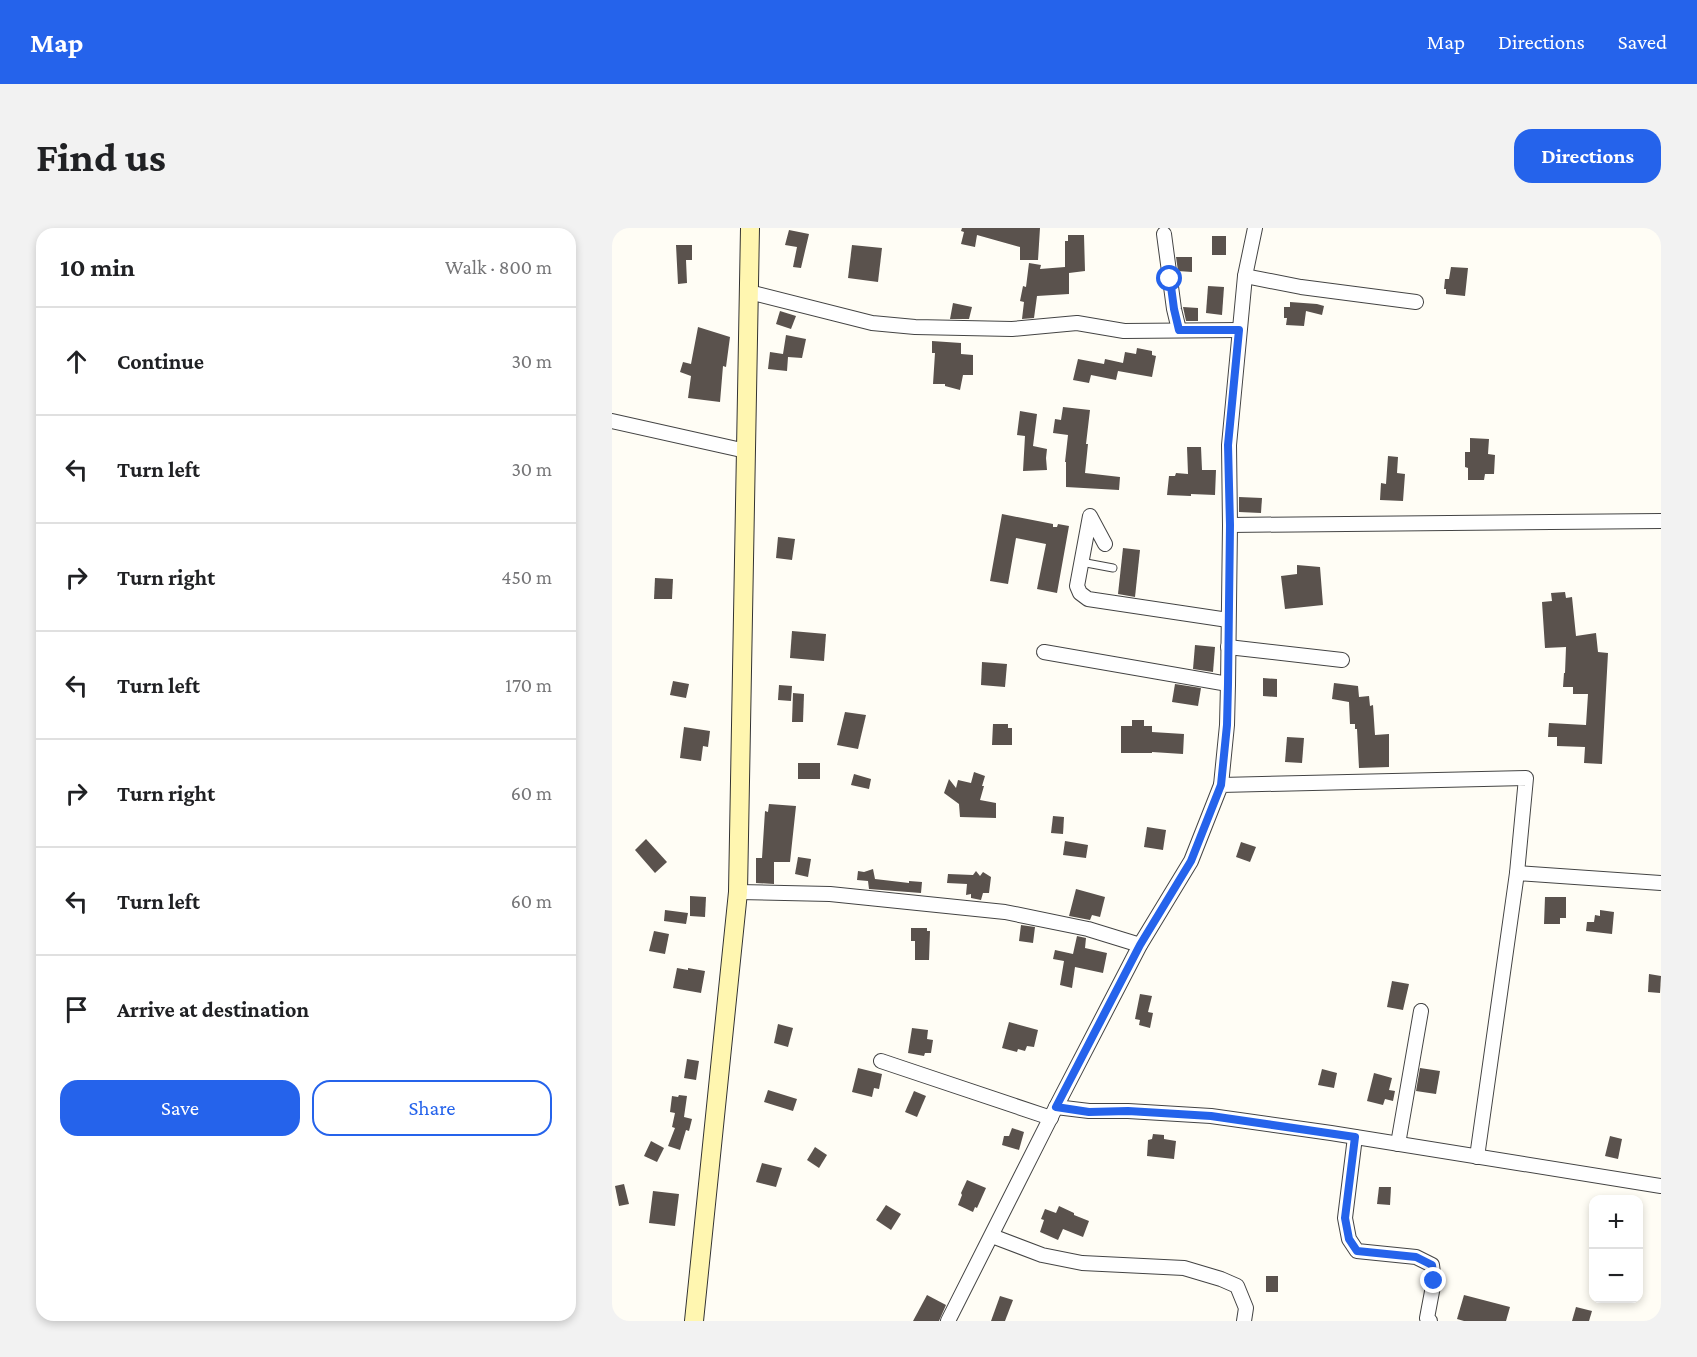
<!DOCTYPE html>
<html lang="en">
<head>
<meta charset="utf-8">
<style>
  :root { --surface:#fff; --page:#f2f2f2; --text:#202124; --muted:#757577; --line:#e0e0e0; --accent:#2563eb }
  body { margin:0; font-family:"Crimson Pro",serif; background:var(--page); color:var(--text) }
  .controls { position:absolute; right:18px; bottom:18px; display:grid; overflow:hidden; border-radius:12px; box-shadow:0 3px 9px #0003 }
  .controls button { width:54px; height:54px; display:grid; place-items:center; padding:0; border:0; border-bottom:2px solid var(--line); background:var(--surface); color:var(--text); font:30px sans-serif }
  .stop { position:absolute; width:18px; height:18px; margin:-14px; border:4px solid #2563eb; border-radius:50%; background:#fff }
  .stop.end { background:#2563eb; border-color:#fff; box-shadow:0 2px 6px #0008 }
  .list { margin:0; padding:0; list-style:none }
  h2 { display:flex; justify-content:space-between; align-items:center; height:78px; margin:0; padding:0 24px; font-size:26px }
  h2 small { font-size:20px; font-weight:400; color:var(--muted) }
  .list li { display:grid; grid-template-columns:39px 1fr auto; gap:18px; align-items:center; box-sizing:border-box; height:108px; padding:0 24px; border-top:2px solid var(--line) }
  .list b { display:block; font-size:22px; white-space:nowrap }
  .list em { font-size:20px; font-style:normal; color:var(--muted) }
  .actions { display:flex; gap:12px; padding:18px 24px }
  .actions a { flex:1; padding:14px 0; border:2px solid var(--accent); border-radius:18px; text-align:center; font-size:21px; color:var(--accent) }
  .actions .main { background:var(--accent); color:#fff }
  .icon { flex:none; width:33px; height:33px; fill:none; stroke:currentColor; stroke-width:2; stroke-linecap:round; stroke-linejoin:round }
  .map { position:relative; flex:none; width:1049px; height:1093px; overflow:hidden; border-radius:18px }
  header { display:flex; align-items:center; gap:36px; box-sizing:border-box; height:84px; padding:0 30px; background:var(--accent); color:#fff }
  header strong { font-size:28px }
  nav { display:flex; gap:33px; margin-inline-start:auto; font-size:21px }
  .intro { display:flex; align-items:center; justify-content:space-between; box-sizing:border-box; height:144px; padding:0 36px }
  h1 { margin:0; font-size:42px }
  .button { padding:15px 27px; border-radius:18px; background:var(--accent); color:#fff; font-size:21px; font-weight:700 }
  main { display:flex; gap:36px; padding:0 36px }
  aside { flex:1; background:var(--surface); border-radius:18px; box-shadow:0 3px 9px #0003 }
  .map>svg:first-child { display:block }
</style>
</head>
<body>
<header>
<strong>Map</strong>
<nav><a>Map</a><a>Directions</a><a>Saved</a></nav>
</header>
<div class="intro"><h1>Find us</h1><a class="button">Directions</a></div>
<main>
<aside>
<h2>10 min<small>Walk · 800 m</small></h2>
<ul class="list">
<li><svg class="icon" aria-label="ahead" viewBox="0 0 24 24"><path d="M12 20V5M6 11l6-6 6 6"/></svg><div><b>Continue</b></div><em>30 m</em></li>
<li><svg class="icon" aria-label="left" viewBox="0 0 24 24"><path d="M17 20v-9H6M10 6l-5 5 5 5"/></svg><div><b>Turn left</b></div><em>30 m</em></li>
<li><svg class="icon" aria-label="right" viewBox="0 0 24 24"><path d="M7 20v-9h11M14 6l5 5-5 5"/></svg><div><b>Turn right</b></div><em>450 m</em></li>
<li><svg class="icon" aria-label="left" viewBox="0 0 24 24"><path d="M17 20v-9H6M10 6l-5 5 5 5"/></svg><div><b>Turn left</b></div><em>170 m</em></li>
<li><svg class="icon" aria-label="right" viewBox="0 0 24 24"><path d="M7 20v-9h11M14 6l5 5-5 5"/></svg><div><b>Turn right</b></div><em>60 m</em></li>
<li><svg class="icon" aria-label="left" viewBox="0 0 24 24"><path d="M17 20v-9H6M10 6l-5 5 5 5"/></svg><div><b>Turn left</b></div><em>60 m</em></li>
<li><svg class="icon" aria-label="arrive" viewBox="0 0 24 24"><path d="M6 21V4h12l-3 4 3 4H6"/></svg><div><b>Arrive at destination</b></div></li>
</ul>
<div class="actions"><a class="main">Save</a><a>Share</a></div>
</aside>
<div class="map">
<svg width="1049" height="1093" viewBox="0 0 1049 1093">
  <rect width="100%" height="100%" fill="#fffdf5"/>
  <g fill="#5a524d">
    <path d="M350 0H428L426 32H408V19L365 7 363 19 349 16 352 4 349 3Z"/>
    <path d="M177 2 197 6 189 40 181 39 185 19 173 17Z"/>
    <path d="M456 7H472L473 43 457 45V66L425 68 422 90 410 91 412 74 408 73 411 58 414 59 417 35 429 37 428 41 453 39V13H456Z"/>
    <rect x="600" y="8" width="14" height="19"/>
    <path d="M64 17H80V32H74L75 55 66 56Z"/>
    <path d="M240 17 270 20 266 54 236 50Z"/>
    <path d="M564 29H580V44L566 43Z"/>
    <path d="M839 39 856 40 853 68 834 66V61H832L833 51H837Z"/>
    <path d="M596 58 612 59 610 87 594 85Z"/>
    <path d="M678 74 705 76 712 78 710 87 694 83 692 98 674 97 675 90H672V79H678Z"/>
    <path d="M341 75 360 79 357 91H338Z"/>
    <path d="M571 79 586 80V93H574Z"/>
    <path d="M168 83 184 88 179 101 164 96Z"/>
    <path d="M86 99 118 109 114 139 111 138 108 174 76 170 79 148 68 144 71 134 79 136Z"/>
    <path d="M174 107 194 111 190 130 176 129 175 143 156 141 158 124 171 126Z"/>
    <path d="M320 113 349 115V126L361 127V147H351L348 162 333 158V156H321L323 125H320Z"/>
    <path d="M525 120 540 123V127L544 128 540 149 506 143 504 152 479 147 477 155 461 152 466 131 492 136 493 131 511 135 513 124 524 126Z"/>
    <path d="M451 179 478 182 474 216H476L473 245 508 249 507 262 454 259V234H453L456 207 441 205 443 191 449 192Z"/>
    <path d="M408 183 425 186 421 218 435 221 434 230 435 242 411 243 413 208 405 207Z"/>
    <path d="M858 210 877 211 876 226 883 227 882 246H873L872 252H856V240L853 239V224H858Z"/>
    <path d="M575 219H589L590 242H604L603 267 579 266V268L555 267 557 248H563L564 245 576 246Z"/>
    <path d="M776 228 786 229 785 245 793 246 791 273 768 272 769 255 774 256Z"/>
    <path d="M627 269 650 270 649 285 627 284Z"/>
    <path d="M390 286 441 296V299H445L446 296 457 298 445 365 425 361 434 316 404 310 396 356 378 353Z"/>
    <path d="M166 309 183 311 180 332 164 330Z"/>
    <path d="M511 320 528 322 523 369 506 366Z"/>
    <path d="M685 337 708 339 711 377 673 381 669 348 685 346Z"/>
    <path d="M43 350 61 351 60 371H42Z"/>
    <path d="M953 364 954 370 960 369 964 408 984 405 986 424 996 425 990 536 972 535 973 519 945 518V509H936L937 495 974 497 976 466H961V459H951L952 445H953L954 419 933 420 930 374 940 373 939 365Z"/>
    <path d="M180 403 214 406 212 433 178 430Z"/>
    <path d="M583 417 603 419 601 444 581 441Z"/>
    <path d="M370 434 395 436 393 459 369 457Z"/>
    <path d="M651 450 665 451V469L651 468Z"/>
    <path d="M61 453 77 456 74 470 58 467Z"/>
    <path d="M722 455 746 458 747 469 757 468 758 478 761 477 763 507 777 506V539L747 540 745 501H743V496H738L737 474 720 471Z"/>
    <path d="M563 456 589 460 586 478 560 474Z"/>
    <path d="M167 457 180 458 179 473 166 472Z"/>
    <path d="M181 465 192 466 191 494H180Z"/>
    <path d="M233 484 254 487 246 521 225 517Z"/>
    <path d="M520 492H532V498H540V504L572 506 571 526 540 524V525H509V498H520Z"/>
    <path d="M381 496H396V500H400V517H380Z"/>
    <path d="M72 499 98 503 96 519 91 518 89 533 68 530Z"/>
    <path d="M675 509 692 510 690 535 673 534Z"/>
    <rect x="186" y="535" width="22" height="16"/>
    <path d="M362 544 373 548 370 558H372L368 572 384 575V590L348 589 347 576 332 565 337 551 344 560 346 552 359 555Z"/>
    <path d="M242 546 259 551 257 561 239 557Z"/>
    <path d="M157 576 184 578 178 634H162V656L144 655V630H150L153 583 156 584Z"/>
    <path d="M441 588 452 589 451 606 439 605Z"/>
    <path d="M535 599 554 602 551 622 532 619Z"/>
    <path d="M34 611 55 634 43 645 23 622Z"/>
    <path d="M453 613 476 617 474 630 451 627Z"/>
    <path d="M629 614 644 619 638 634 624 629Z"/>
    <path d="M186 629 199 631 196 649 183 646Z"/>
    <path d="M261 641 263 651 297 655V653L310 654 309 665 257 661 256 653 245 652 246 643 252 644Z"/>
    <path d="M364 643 368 648 371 644 379 649 377 665H371L369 672 359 670V666L354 667 355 656 335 655 336 646 361 647Z"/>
    <path d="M464 661 493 669 488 689 480 687 478 692 457 688Z"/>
    <path d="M78 668 94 669 93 689 78 688Z"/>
    <path d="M933 669H954V690H948V696H932Z"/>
    <path d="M53 682 76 685 74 696 52 693Z"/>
    <path d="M988 682 1002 684 1000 706 974 703 975 694H982L983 687 988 688Z"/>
    <path d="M409 697 423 699 421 715 407 713Z"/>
    <path d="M299 700H315V703H318L317 732H303V713H299Z"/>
    <path d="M42 703 57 706 53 726 37 723Z"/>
    <path d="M465 708 474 710 473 720 495 725 491 745 463 739 460 760 448 757 452 733 441 731 443 722 461 726Z"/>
    <path d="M65 740 76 742V740L93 743 89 765 61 760Z"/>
    <path d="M1037 746 1049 748 1048 765 1036 764Z"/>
    <path d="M780 753 797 756 791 782 775 779Z"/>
    <path d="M528 766 540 768 536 784 541 785 538 800 527 797 528 792 523 791Z"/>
    <path d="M397 794 426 802 422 819 415 818 413 823 406 821 405 824 390 820Z"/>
    <path d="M166 796 181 800 176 819 162 815Z"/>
    <path d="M300 800 316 802 315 811 321 812 319 825H313L312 828 296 825Z"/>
    <path d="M75 831 87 833 84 852 72 850Z"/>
    <path d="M246 840 270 846 267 861 262 860 260 869 240 864Z"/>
    <path d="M808 840 828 843 824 866 804 863Z"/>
    <path d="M710 841 725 845 722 860 706 857Z"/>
    <path d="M762 845 780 850 777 862 783 863 781 873 773 871 771 877 755 873Z"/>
    <path d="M156 862 185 871 181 883 152 874Z"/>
    <path d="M302 863 314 868 305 889 293 884Z"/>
    <path d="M67 867 75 868 72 889 80 891 77 903 74 902 68 922 56 918 63 900 60 899 63 885 58 884 60 868 66 869Z"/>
    <path d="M400 900 412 904 407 922 390 917 392 908H397Z"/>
    <path d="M541 906 552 907V911L564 913 562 931 535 928 536 912 540 911Z"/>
    <path d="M998 908 1010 911 1006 931 993 928Z"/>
    <path d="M39 913 52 920 45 934 32 928Z"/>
    <path d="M203 919 215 927 207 940 195 932Z"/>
    <path d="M150 935 170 940 164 959 144 954Z"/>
    <path d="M355 952 374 960 365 980 363 979 361 984 346 977 350 967 349 965Z"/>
    <path d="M12 956 17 976 7 978 3 958Z"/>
    <path d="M767 959H779L778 977 765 976Z"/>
    <path d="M41 963 67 966 63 998 37 995Z"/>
    <path d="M274 977 289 986 279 1002 264 992Z"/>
    <path d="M447 978 462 985V987L477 993 471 1009 451 1001 446 1012 428 1004 432 992 429 991 433 981 444 985Z"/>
    <rect x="654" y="1048" width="12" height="16"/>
    <path d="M315 1067 334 1077 327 1093H301Z"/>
    <path d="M852 1067 898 1079 894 1093H852L845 1091Z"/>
    <path d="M388 1068 401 1072 393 1093H379Z"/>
    <path d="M964 1079 980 1083 977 1093H960Z"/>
  </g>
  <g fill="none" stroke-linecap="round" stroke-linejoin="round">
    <defs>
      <path id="lane" d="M469 334 501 340"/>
      <g id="street">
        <path d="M552 6 562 81 567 102"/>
        <path d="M633 48 689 59 804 74"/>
        <path d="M137 64 260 95 303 99 400 101 465 95 512 103 627 102"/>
        <path d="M0 193 134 223"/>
        <path d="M618 297 1049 293"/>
        <path d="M493 316 478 288 465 358 468 365 476 371 616 392"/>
        <path d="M616 419 730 432"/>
        <path d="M432 424 616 456"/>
        <path d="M609 557 615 497 616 456 618 297 617 217 633 48 643 0"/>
        <path d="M905 645 1049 655"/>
        <path d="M126 664 218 666 393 684 476 701 528 717"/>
        <path d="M269 833 439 890"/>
        <path d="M444 879 477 883H516L599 888 719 905 1049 958"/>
        <path d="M743 909 733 990 737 1011 745 1023 804 1029 820 1037 822 1053 815 1090 818 1093"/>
        <path d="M786 916 809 783"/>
        <path d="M380 1008 430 1027 470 1035 572 1040 609 1051 625 1058 634 1080 632 1093"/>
        <path d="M336 1093 444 879 528 717 579 633 609 557 914 550 905 645 865 929"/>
      </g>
      <path id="secondary" d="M82 1093 126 664 138 0"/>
    </defs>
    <use href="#lane" stroke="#444" stroke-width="9"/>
    <use href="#street" stroke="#444" stroke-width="16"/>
    <use href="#secondary" stroke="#333" stroke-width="20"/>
    <use href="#lane" stroke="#fff" stroke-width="7"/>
    <use href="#street" stroke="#fff" stroke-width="14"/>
    <use href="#secondary" stroke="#fff6b0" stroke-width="18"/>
  </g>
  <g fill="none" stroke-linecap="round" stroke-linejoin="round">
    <path stroke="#2563eb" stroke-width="8" d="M558 51 562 81 567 102H627L616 217 618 297 616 456 615 497 609 557 579 633 528 717 444 879 477 884 516 883 599 888 743 909 733 990 737 1011 745 1023 804 1029 820 1037 822 1053"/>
  </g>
</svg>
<div class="controls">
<button>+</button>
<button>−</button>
</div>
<div class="stop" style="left:558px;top:51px"></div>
<div class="stop end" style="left:822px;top:1053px"></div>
</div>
</main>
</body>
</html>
